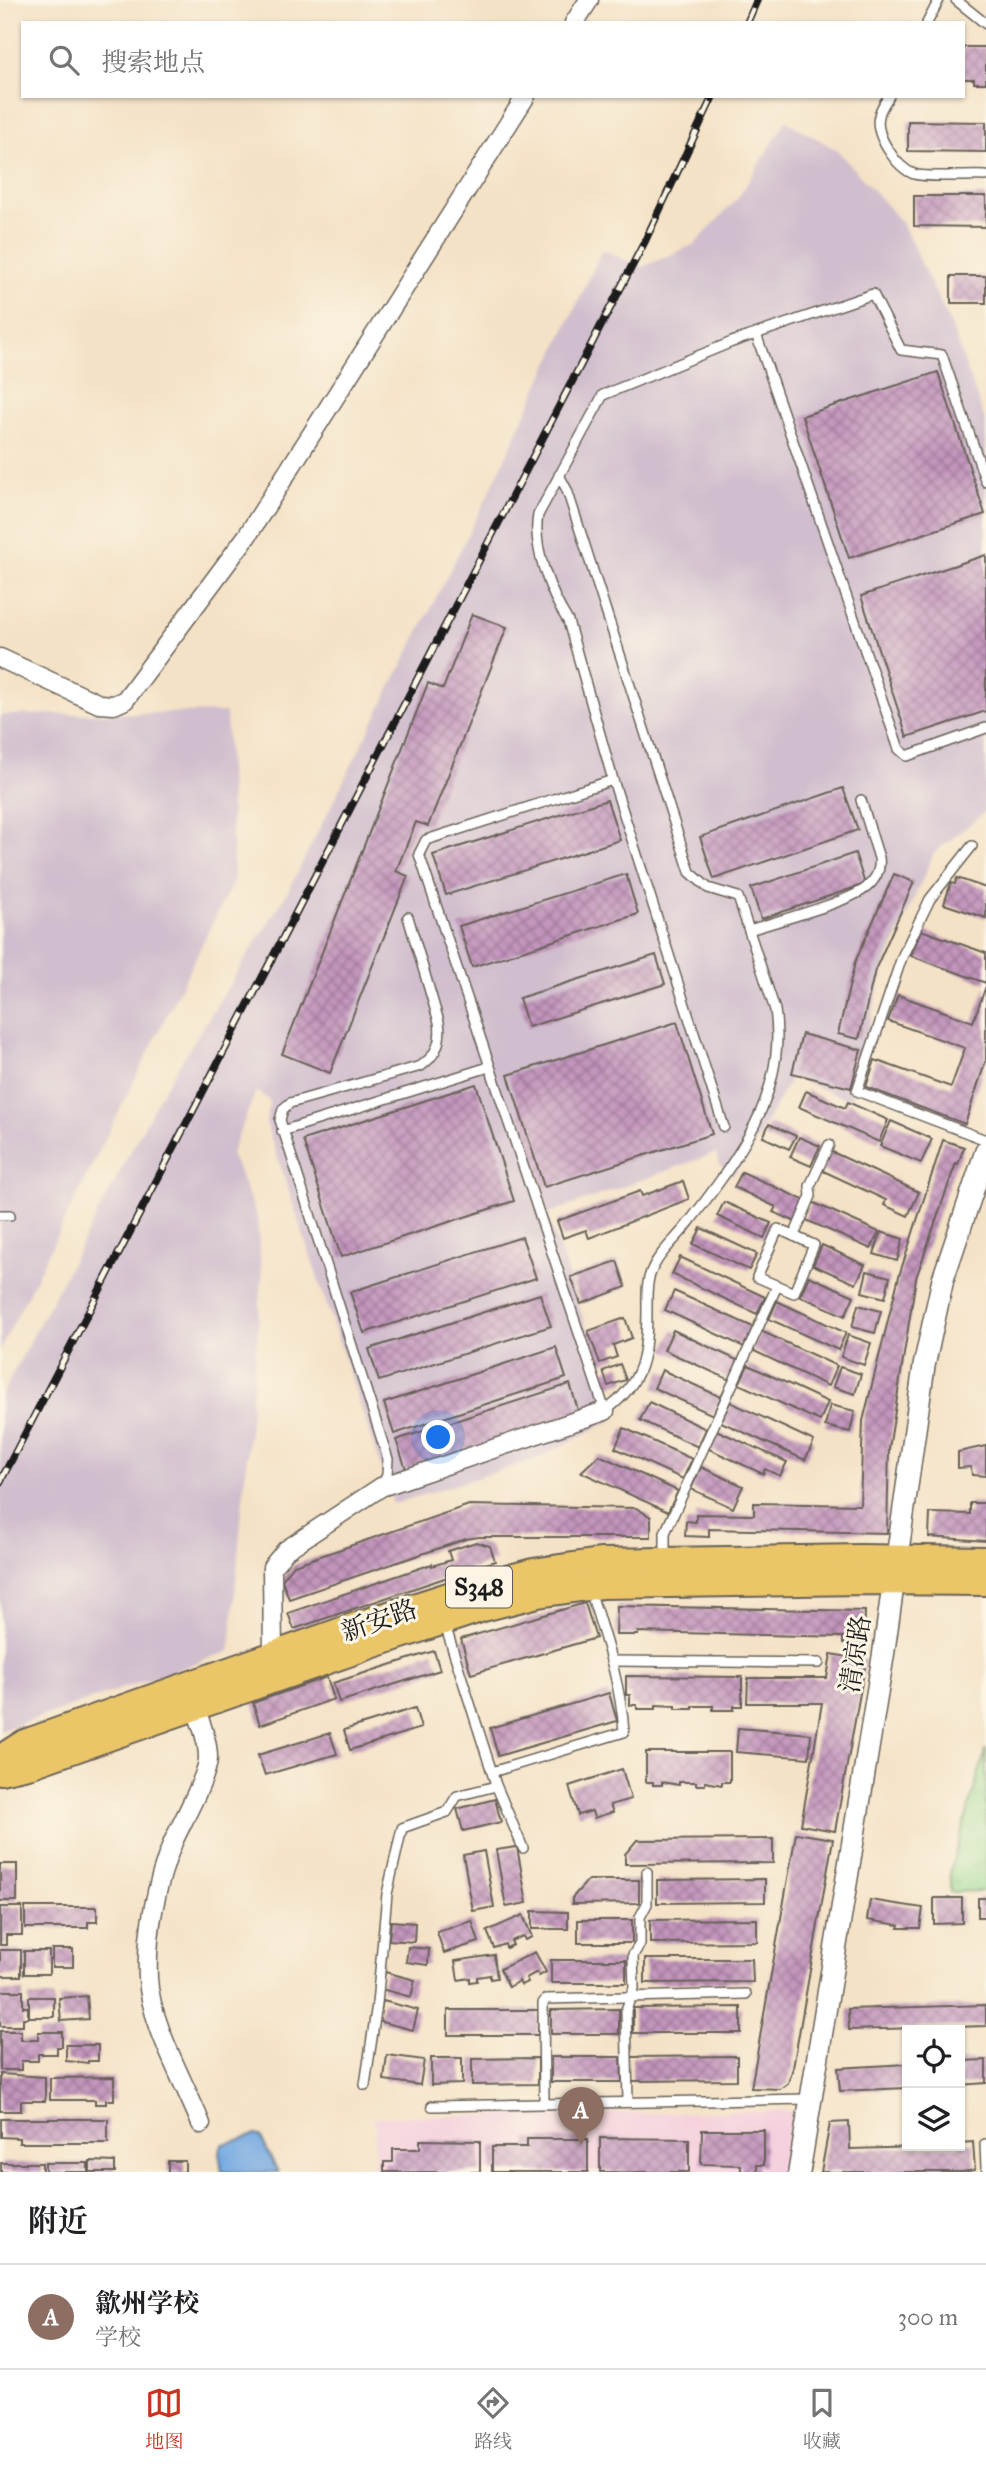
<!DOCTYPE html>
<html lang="zh">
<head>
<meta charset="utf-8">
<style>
  :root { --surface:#fff; --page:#f6f6f6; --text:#202124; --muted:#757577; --line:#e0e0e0; --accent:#c8321e }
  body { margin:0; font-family:"IM FELL Great Primer","Noto Serif SC",serif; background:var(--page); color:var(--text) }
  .controls { position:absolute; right:21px; bottom:21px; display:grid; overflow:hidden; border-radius:0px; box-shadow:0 2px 5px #0004 }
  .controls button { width:63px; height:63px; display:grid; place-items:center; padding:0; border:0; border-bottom:2px solid var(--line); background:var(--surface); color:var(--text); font:35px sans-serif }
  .you { position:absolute; left:439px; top:1438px; width:24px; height:24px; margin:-18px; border:5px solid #fff; border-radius:50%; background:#1a73e8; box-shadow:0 0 0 10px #1a73e833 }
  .badge { display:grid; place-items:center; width:46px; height:46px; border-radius:50%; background:var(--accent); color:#fff; font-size:23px; font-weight:700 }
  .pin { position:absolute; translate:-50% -58px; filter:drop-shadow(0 2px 4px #0008) }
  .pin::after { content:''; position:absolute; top:37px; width:24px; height:21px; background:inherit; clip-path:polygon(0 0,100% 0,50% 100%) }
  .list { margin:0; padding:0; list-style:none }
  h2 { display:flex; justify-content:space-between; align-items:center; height:91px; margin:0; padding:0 28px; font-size:30px }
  h2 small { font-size:23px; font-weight:400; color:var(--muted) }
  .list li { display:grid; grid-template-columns:46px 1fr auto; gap:21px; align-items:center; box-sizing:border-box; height:105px; padding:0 28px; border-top:2px solid var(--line) }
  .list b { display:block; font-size:26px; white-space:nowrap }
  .list p { margin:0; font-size:23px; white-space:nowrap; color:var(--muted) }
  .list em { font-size:23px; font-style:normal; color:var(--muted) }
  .icon { flex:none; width:38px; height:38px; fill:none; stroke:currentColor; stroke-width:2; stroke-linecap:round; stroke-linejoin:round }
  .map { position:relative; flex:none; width:986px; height:2172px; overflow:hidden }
  .search { position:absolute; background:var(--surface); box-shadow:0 2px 5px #0004; left:21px; right:21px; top:21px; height:77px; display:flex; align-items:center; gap:18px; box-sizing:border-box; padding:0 24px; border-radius:0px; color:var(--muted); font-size:26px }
  .sheet { height:196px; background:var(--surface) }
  nav { display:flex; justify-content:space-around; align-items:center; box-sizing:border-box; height:98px; border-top:2px solid var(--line); background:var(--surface); font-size:19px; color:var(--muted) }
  nav a { display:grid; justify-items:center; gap:4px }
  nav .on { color:var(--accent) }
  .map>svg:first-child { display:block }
</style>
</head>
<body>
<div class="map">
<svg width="986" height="2172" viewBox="0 0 986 2172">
  <defs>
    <pattern id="grass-tufts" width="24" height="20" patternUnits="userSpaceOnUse" patternTransform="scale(1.75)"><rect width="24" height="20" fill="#95d78e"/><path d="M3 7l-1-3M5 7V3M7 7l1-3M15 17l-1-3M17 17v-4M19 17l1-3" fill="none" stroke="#80b87a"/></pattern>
    <pattern id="building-cross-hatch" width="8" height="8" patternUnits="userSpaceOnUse" patternTransform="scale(1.75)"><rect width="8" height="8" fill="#c395bd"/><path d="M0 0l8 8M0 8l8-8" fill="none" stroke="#9e7999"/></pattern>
  </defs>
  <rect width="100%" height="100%" fill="#fcf5e5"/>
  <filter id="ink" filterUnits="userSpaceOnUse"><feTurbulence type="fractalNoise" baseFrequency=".0143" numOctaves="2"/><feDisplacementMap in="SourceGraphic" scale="14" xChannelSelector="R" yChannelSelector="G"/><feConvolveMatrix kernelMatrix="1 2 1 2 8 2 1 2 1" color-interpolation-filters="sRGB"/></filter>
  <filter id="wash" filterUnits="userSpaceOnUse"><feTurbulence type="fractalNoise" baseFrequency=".00686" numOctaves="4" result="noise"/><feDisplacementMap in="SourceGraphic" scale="28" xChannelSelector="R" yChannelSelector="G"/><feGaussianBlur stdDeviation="1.57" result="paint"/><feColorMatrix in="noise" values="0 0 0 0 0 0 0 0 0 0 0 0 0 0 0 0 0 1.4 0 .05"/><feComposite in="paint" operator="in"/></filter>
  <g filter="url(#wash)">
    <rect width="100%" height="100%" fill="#f4e2c6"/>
    <path fill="#f4cfdd" d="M792 2111 783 2172H374L375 2117Z"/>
    <g fill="#d0bdcd">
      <path d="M786 121 837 150 902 223 952 328 986 423V811L934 853 885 964 850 1100 791 1077 748 1156 733 1175 720 1165 716 1153 547 1214 610 1395 612 1420 536 1459 393 1504 266 1123 270 1101 256 1091 231 1153 257 1217 262 1279 230 1651 0 1731V1398L161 1094 287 893 486 499 602 250 643 267 695 244 738 198Z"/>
      <path d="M226 712 234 880 0 1350V715Z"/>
    </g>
    <path fill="url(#grass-tufts)" stroke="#587a55" stroke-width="2" d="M986 1749V1891L950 1892V1871Z"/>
    <path fill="#74a9e1" stroke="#48627e" stroke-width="2" d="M255 2135 260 2136 278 2172H222L219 2152 223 2144Z"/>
    <g id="blocks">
      <g fill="url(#building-cross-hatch)">
        <path d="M963 47H986V83H974V79H963Z"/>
        <path d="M908 121 986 122V152L908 151Z"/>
        <path d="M914 196H986V227L914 226Z"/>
        <rect x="951" y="276" width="35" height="27"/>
        <path d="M938 372 985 514 849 558 802 416Z"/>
        <path d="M986 555V711L907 737 861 596Z"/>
        <path d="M472 614 507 627 428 826 416 822 396 871 408 876 330 1073 282 1054 428 683 443 689Z"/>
        <path d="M843 788 858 830 714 879 700 837Z"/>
        <path d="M607 800 620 840 446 895 433 855Z"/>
        <path d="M855 853 865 884 761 919 751 888Z"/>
        <path d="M626 874 638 914 472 967 459 926Z"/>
        <path d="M894 874 914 882 875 970 859 1039 838 1034 855 962Z"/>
        <path d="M957 878 986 888V918L944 904 951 883 955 884Z"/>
        <path d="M921 930 986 953V983L911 956Z"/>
        <path d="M656 955 665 984 528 1027 519 998Z"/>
        <path d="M986 986V1060L965 1124 866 1087 875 1060 951 1087 965 1048 888 1021 898 995 973 1022Z"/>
        <path d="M677 1022 712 1134 544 1187 508 1075Z"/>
        <path d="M802 1034 861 1050 851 1088 792 1073Z"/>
        <path d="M476 1084 514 1201 341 1257 303 1140Z"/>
        <path d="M806 1091 845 1108 848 1102 888 1120 879 1142 799 1107Z"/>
        <path d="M891 1121 932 1139 921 1163 880 1146Z"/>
        <path d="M769 1124 796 1136 789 1149 763 1137Z"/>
        <path d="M799 1137 820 1146 811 1166 790 1157Z"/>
        <path d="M943 1140 964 1147 958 1164 956 1163 916 1278 889 1449 887 1533 709 1529V1537L685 1536 686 1521 696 1522V1514L754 1515V1503L860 1505 863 1421 899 1276Z"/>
        <path d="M830 1151 919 1192 908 1216 884 1205 886 1200 821 1170Z"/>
        <path d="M742 1172 806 1201 796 1222 773 1212 776 1207 734 1187Z"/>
        <path d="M683 1181 689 1199 589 1238 586 1230 563 1238 557 1221 640 1191 642 1196Z"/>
        <path d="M724 1202 771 1223 764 1238 717 1216Z"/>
        <path d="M812 1202 879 1232 871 1249 804 1219Z"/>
        <path d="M701 1228 757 1254 749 1270 693 1244Z"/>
        <path d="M881 1232 903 1239 897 1261 874 1254Z"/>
        <path d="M522 1237 536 1278 364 1333 350 1292Z"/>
        <path d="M822 1245 865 1265 856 1284 813 1265Z"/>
        <path d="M680 1257 765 1297 757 1314 672 1274Z"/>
        <path d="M617 1261 626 1287 581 1304 571 1277Z"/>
        <path d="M867 1271 890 1277 885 1298 862 1292Z"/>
        <path d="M809 1276 854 1296 845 1316 800 1296Z"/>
        <path d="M674 1291 753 1327 744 1347 665 1310Z"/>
        <path d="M540 1294 551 1326 379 1381 369 1349Z"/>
        <path d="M777 1301 846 1333 838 1350 769 1319Z"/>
        <path d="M858 1305 881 1311 875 1333 852 1327Z"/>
        <path d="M625 1318 632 1338 613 1345 617 1357 600 1363 588 1331Z"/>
        <path d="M673 1330 739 1361 730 1380 664 1350Z"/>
        <path d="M761 1331 837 1366 828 1386 752 1350Z"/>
        <path d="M848 1335 871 1343 864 1365 841 1357Z"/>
        <path d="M556 1347 566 1378 394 1434 384 1403Z"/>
        <path d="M620 1364 626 1380 608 1386 603 1371Z"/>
        <path d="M748 1365 828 1402 820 1421 739 1384Z"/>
        <path d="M840 1367 861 1374 855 1394 833 1387Z"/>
        <path d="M662 1370 721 1397 713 1415 654 1388Z"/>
        <path d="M570 1384 579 1413 406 1469 396 1440Z"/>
        <path d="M649 1402 706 1429 698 1447 640 1420Z"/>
        <path d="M730 1402 814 1441 805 1460 721 1422Z"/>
        <path d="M830 1405 855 1411 850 1432 825 1426Z"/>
        <path d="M624 1428 692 1459 683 1479 615 1448Z"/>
        <path d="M716 1430 787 1462 780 1476 765 1469 763 1474 707 1448Z"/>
        <path d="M986 1446V1476L972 1475 971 1467 958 1468V1452Z"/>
        <path d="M599 1455 678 1491 668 1512 581 1472Z"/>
        <path d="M701 1467 743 1486 733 1508 691 1489Z"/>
        <path d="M970 1503H986V1541L929 1537 930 1513 970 1514Z"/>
        <path d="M469 1505 636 1508 651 1517V1537H479L466 1539 289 1599 282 1580 294 1565Z"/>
        <path d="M476 1542 490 1546 495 1561 294 1629 288 1613 432 1564V1566L451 1560 448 1551Z"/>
        <path d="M585 1603 596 1638 471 1674 461 1639Z"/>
        <path d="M617 1606 865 1611 864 1643H843V1637L638 1632V1635H616Z"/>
        <path d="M434 1651 440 1670 339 1702 333 1683Z"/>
        <path d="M831 1654 866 1660 835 1831 801 1825 822 1703H747L748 1678H827Z"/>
        <path d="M626 1676 742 1677V1706H734V1710H713V1706H693V1709H676V1706L656 1705V1709H637V1705H630V1695H626Z"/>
        <path d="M327 1677 334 1699 260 1725 253 1703Z"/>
        <path d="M609 1693 617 1721 498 1756 490 1728Z"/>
        <path d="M415 1708 421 1728 350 1750 344 1730Z"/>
        <path d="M738 1728 811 1734 809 1758 736 1752Z"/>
        <path d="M330 1733 337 1754 265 1775 258 1755Z"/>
        <path d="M646 1752H730V1782H722V1785L705 1782V1785H696V1782H679V1785L662 1782V1785H653V1782H646Z"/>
        <path d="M622 1769 631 1799 610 1805 613 1812 594 1818 592 1811 578 1815 569 1786Z"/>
        <path d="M495 1799 501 1822 463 1831 457 1809Z"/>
        <path d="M796 1833 833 1839 793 2068 788 2083 780 2089 751 2088Z"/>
        <path d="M773 1839V1863L625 1864V1854L637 1840Z"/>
        <path d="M517 1847 527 1903 506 1907 496 1850Z"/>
        <path d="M484 1851 494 1907 473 1911 463 1855Z"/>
        <rect x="0" y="1864" width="17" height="37"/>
        <path d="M765 1879V1902L657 1903V1880Z"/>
        <path d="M588 1880H639V1903L572 1904V1898Z"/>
        <path d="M934 1898H962V1923L934 1924Z"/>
        <rect x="978" y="1898" width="8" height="19"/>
        <path d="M870 1900 923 1908 920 1928H898L899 1925 867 1920Z"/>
        <path d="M0 1907H22V1935H6V1945H0Z"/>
        <path d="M25 1907H97V1922H88V1928H25Z"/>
        <path d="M532 1911 568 1912V1929H532Z"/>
        <path d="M523 1915 532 1937 525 1940 523 1936 511 1941 513 1945 506 1948 505 1944 494 1948 487 1931Z"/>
        <path d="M757 1919V1942L650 1943V1920Z"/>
        <rect x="578" y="1920" width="54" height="23"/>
        <path d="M391 1921 415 1923 414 1942 389 1940Z"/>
        <path d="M472 1921 479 1942 444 1953 437 1932Z"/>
        <path d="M408 1947 429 1949 428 1965 406 1962Z"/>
        <rect x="52" y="1949" width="21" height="18"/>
        <rect x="0" y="1950" width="21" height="26"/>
        <rect x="24" y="1951" width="25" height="23"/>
        <path d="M535 1952 546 1972 539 1976 537 1972 526 1978 528 1982 521 1985 519 1981 509 1987 500 1969Z"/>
        <path d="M494 1955 497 1978 490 1979V1975L477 1977V1981L470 1982V1978L458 1980 455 1961Z"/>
        <path d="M645 1959H752L753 1982 645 1983Z"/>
        <rect x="551" y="1960" width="75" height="23"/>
        <path d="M385 1972 415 1980 411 1997 381 1989Z"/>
        <path d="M0 1991H23V2007H28V2018H23V2026H0Z"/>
        <path d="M87 1996 89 2019 61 2021 59 1998Z"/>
        <rect x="29" y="1997" width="25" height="20"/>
        <path d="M383 2001 418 2010 413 2030 378 2021Z"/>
        <path d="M986 2005V2026L849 2030 848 2009Z"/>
        <path d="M741 2007V2033H633V2008Z"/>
        <path d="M619 2009V2034H551V2010Z"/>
        <rect x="448" y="2010" width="90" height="25"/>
        <path d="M0 2031H21V2040H38V2032H62V2047H57V2054H38V2061H21V2070H0Z"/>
        <path d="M66 2045H98V2061H88V2063L66 2061Z"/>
        <path d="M387 2055 424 2060 420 2085 384 2080Z"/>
        <path d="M737 2056V2080L632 2081V2057Z"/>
        <path d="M551 2057H621L622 2082H551Z"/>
        <path d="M431 2058H462V2084L431 2085Z"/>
        <path d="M538 2058V2084L472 2085V2059Z"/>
        <path d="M986 2060V2083L960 2085V2061Z"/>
        <path d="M907 2064V2088L840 2091 838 2068Z"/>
        <path d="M0 2074 45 2077V2101H21V2111H0Z"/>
        <path d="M114 2077V2100H106V2104H95V2100H50V2078Z"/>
        <path d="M1 2119H108V2143H19V2138L1 2137Z"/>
        <path d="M849 2122 850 2149 960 2146V2143L973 2142 975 2170 962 2172H821L830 2123Z"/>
        <path d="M702 2130H764V2165H757V2172H741V2165L701 2164Z"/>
        <path d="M600 2138 689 2139V2172H600Z"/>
        <path d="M527 2139H588V2172H492V2147H527Z"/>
        <path d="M420 2140 480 2141V2172H384V2162H393V2149H420Z"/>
        <path d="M90 2161 115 2162V2172H90Z"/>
        <rect x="168" y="2161" width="17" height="11"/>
        <rect x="1" y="2163" width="41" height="9"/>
        <rect x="45" y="2163" width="43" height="9"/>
      </g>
    </g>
  </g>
  <g filter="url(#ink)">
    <use href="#blocks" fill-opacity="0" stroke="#686158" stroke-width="2"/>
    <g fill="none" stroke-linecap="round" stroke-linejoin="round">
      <defs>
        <g id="service">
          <path d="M956 0 986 24"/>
          <path d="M927 23 939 0"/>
          <path d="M889 96C885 102 880 109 879 116 874 135 897 168 914 174 923 178 973 175 986 176"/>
          <path d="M756 334 899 749 907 756 986 728"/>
          <path d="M559 475 567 490 690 872 708 888 738 897 775 1010C788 1095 736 1161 687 1225 675 1240 658 1254 651 1272 646 1283 647 1296 647 1308 647 1354 644 1383 605 1411L419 854 426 840 613 780"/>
          <path d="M972 846 930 899 902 957 857 1091 986 1140"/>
          <path d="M749 930C774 922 850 902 867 887 876 879 881 870 879 858L861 800"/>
          <path d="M724 1127 613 780 568 621C551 595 532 546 538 515L603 395 732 342 873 294 901 350 942 355 986 482"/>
          <path d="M282 1131 489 1067"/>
          <path d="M0 1215H10"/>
          <path d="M778 1229 814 1245 794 1293 757 1277Z"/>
          <path d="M794 1236 811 1196 810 1186 829 1145"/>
          <path d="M382 1485 387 1475 388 1459 280 1120 283 1109 290 1103 421 1066C437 1055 442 1041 439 1022L408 917"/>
          <path d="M665 1557V1533L777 1286"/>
          <path d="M444 1622 496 1785 523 1848"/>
          <path d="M611 1661 819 1663"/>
          <path d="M492 1772 624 1732C621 1684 604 1636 590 1590"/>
          <path d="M365 2085 377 2004 387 1894 402 1828 447 1812 457 1796 496 1786"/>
          <path d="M628 2102 626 2010 634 1988 633 1955 640 1944V1917L647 1904V1872"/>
          <path d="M544 2103 543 2003 546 1999 746 1994"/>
          <path d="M432 2106 810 2099"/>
          <path d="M985 2144 986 2167"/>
        </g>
        <g id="minor">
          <path d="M574 23 589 0"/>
          <path d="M0 658 99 704 114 705 125 700 247 536 526 96"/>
          <path d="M273 1656 272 1567 286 1550 381 1487 605 1411"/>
          <path d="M194 1706C201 1722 208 1740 208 1758 208 1776 182 1822 173 1842 156 1884 146 1933 148 1978 150 2023 184 2081 201 2124"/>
        </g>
        <path id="tertiary" d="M799 2172 883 1657 924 1366 943 1279 986 1151"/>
        <g id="primary">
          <path d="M0 1760 25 1744 367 1623 476 1588 533 1573 600 1563 861 1559 986 1561"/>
          <path d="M0 1770 32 1763 374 1643 483 1607 538 1593 602 1584 861 1580 986 1581"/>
        </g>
      </defs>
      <use href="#service" stroke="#686158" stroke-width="12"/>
      <use href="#minor" stroke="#686158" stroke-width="21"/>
      <use href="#tertiary" stroke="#686158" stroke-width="24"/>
      <use href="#primary" stroke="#686158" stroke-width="32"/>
      <use href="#service" stroke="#fff" stroke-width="9"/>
      <use href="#minor" stroke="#fff" stroke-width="18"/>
      <use href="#tertiary" stroke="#fff" stroke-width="21"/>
      <use href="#primary" stroke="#ebc669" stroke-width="28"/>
      <defs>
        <g id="rail">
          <path d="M747 23 757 0"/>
          <path d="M0 1482 644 243 713 96"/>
        </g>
      </defs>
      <use href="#rail" stroke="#1c1c1c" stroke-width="8"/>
      <use href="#rail" stroke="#fcf5e5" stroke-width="5" stroke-dasharray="16" stroke-linecap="butt"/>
    </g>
  </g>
  <g text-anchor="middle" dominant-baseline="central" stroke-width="6" stroke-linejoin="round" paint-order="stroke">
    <rect fill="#fcf5e5" stroke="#5f5d58" stroke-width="2" x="446" y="1566.5" width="66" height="41" rx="5"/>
    <g font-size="24" font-weight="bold" fill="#1c1c1c">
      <text x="479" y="1587">S348</text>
    </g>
    <g font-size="26" fill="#1c1c1c" stroke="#fcf5e5">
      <text transform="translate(379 1620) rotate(-19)">新安路</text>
      <text transform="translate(855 1654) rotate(-81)">清凉路</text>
    </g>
  </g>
</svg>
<div class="controls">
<button><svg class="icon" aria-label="locate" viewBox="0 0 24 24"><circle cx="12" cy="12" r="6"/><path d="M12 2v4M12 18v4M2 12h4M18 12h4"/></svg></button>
<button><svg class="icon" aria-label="layers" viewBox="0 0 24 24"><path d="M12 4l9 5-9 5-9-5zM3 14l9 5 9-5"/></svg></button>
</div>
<div class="you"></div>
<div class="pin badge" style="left:581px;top:2145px;background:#8d6e63">A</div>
<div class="search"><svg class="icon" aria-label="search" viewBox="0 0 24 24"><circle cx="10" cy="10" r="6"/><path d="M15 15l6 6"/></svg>搜索地点</div>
</div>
<section class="sheet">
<h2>附近<small></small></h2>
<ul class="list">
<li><span class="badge" style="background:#8d6e63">A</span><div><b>歙州学校</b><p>学校</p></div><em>300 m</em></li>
</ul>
</section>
<nav>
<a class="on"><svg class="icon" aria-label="map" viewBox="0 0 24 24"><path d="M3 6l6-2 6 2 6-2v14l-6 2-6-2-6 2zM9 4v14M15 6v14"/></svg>地图</a>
<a><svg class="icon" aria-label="directions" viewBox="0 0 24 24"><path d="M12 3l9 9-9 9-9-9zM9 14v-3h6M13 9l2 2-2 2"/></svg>路线</a>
<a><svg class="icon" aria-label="saved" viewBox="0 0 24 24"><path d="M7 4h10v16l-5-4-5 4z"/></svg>收藏</a>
</nav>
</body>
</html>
